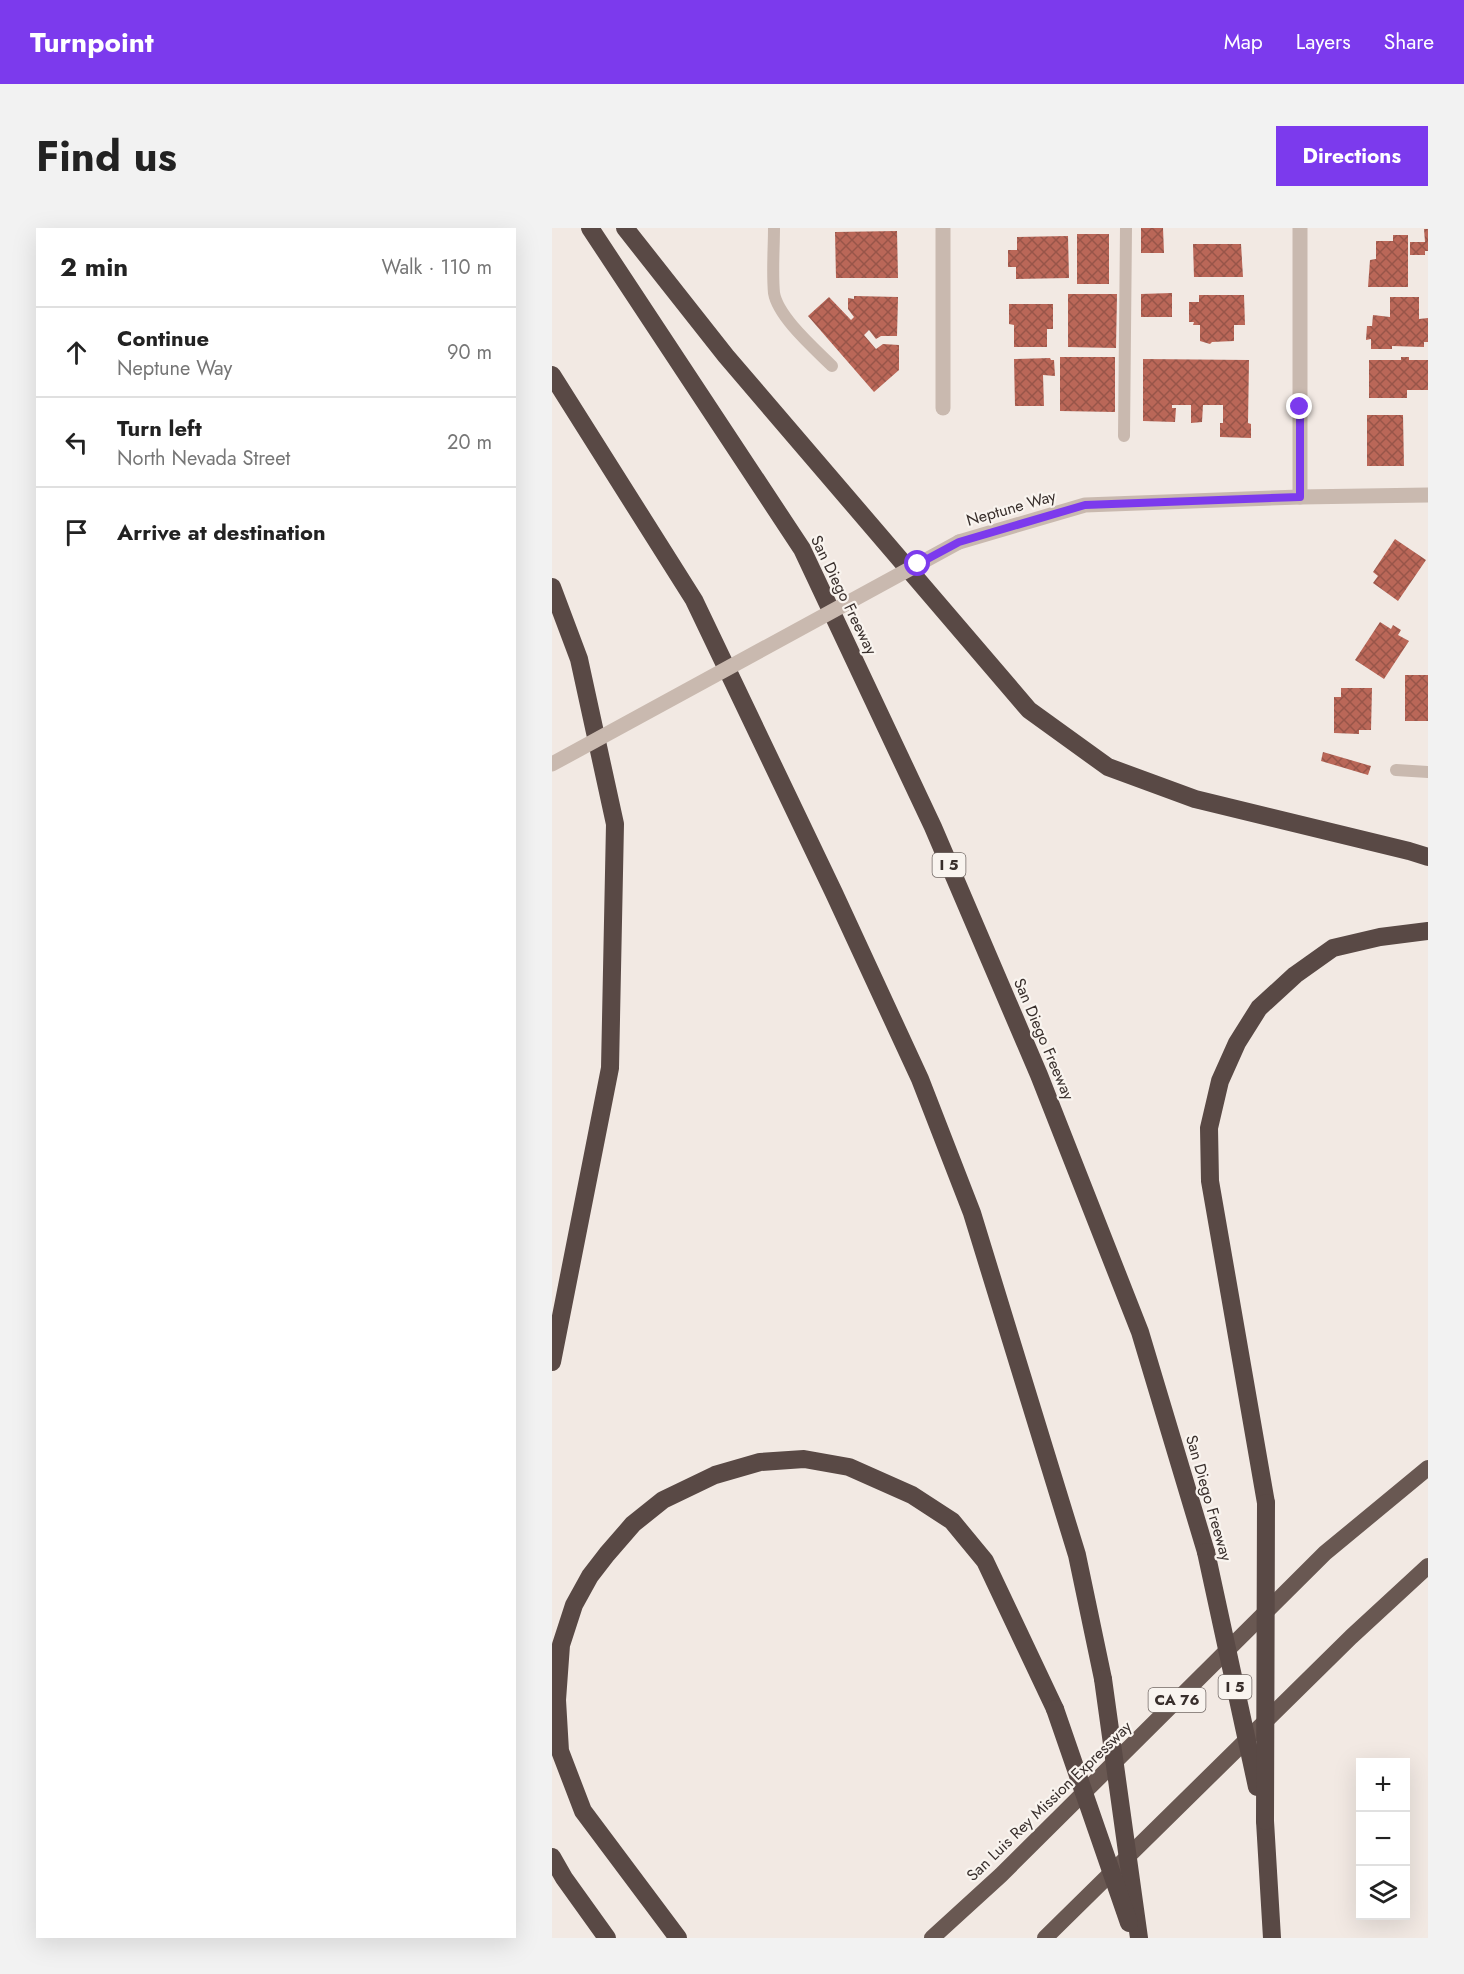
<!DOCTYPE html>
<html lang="en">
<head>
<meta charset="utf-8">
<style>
  :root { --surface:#fff; --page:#f2f2f2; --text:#222; --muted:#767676; --line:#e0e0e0; --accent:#7c3aed }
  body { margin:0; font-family:Jost,sans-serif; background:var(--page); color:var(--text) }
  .controls { position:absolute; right:18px; bottom:18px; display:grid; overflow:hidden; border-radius:0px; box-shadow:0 6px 24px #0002 }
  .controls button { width:54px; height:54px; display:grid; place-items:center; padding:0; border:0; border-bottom:2px solid var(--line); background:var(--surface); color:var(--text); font:30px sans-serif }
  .stop { position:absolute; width:18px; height:18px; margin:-14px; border:4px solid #7c3aed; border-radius:50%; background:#fff }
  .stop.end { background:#7c3aed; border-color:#fff; box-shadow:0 2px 6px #0008 }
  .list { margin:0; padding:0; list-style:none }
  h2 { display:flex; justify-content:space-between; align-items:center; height:78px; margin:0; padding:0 24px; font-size:26px }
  h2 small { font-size:20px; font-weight:400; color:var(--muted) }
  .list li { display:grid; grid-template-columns:39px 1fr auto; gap:18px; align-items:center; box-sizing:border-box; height:90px; padding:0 24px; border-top:2px solid var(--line) }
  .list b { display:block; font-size:22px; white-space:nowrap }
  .list p { margin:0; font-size:20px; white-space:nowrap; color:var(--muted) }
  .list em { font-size:20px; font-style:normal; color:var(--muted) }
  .icon { flex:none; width:33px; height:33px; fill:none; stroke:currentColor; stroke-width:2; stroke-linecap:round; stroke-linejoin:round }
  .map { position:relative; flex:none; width:876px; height:1710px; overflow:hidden; border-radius:0px }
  header { display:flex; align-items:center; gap:36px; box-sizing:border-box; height:84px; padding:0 30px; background:var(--accent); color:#fff }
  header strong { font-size:28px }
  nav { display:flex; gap:33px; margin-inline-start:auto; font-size:21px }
  .intro { display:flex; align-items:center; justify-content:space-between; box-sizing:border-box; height:144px; padding:0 36px }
  h1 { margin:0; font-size:42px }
  .button { padding:15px 27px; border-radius:0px; background:var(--accent); color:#fff; font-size:21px; font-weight:700 }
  main { display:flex; gap:36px; padding:0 36px }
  aside { flex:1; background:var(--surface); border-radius:0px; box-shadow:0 6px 24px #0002 }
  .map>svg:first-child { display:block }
</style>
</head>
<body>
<header>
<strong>Turnpoint</strong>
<nav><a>Map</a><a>Layers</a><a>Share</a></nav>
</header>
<div class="intro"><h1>Find us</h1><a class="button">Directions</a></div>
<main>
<aside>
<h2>2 min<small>Walk · 110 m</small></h2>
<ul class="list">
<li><svg class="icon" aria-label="ahead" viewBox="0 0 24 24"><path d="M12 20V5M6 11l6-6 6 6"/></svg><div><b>Continue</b><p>Neptune Way</p></div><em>90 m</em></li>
<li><svg class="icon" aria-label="left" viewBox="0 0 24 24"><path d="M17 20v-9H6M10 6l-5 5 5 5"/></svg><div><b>Turn left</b><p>North Nevada Street</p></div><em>20 m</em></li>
<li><svg class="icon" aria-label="arrive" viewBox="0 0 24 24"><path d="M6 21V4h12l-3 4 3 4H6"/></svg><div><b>Arrive at destination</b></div></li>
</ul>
</aside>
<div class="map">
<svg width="876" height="1710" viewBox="0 0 876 1710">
  <defs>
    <pattern id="building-cross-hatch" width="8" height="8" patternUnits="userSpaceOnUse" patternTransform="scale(1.5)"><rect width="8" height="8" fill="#ba6758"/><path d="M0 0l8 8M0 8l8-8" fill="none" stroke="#985549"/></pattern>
  </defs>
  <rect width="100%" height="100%" fill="#f2e9e3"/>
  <g fill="url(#building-cross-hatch)">
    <path d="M589 0H611L612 25H589Z"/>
    <path d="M872 1H876V23H873V27H858V14H873Z"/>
    <path d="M345 3 346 50H284L283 4Z"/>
    <rect x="525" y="6" width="32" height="50"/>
    <path d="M841 7H856V59H816L818 32 824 31V13H841Z"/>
    <path d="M516 8 517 50 464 51V39H456V22H465V9Z"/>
    <path d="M641 16H689L691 49H642Z"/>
    <path d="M620 65V89H589V66Z"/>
    <path d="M516 66H565L564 120 516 119Z"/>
    <path d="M647 67H692L693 97H682V113L660 114 658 116 648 113V97H641L642 94H637V74H647Z"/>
    <path d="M302 68 346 69 345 108H329L324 111 317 102 312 107 324 121 331 116 347 117V142L322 164 256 88 277 69 299 92 302 89 296 81V70L302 71Z"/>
    <path d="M838 69H867V91L876 90V114H872V119L840 118V121H819V111L814 112 815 98H820L821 87 838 89Z"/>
    <path d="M457 76H501V101H495V119H462V97L457 96Z"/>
    <path d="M508 129H563V184L508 183Z"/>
    <path d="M849 129H857V132H876V162H855V170H817V132H849Z"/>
    <path d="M498 130 499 132H502L503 148 491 147 492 178H463L462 131Z"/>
    <path d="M591 131 697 132 696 195 699 196V210L668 209V195H671V177H651L650 194 639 195V177H620V180H624L623 194 591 193Z"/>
    <path d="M815 187H851L852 238H815Z"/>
    <path d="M843 311 874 332 846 373 821 355 826 348 821 344Z"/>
    <path d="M828 394 839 401 841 397 849 402 846 407 857 413 832 451 803 432Z"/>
    <rect x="853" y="447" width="23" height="46"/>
    <path d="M789 460H820L819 502H807V506L782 505V469H789Z"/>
    <path d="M771 524 819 538 816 547 769 533Z"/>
  </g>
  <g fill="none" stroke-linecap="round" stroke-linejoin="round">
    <g stroke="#c9b9af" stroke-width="12">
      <path d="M222 0C222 21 220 44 222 65 226 89 263 121 280 138"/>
      <path d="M572 208 574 0"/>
      <path d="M844 542 876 544"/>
    </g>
    <g stroke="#c9b9af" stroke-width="15">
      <path d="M391 0V180"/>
      <path d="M748 0V269"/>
    </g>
    <path stroke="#c9b9af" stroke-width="15" d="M407 314 533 277 748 269 876 267"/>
    <g stroke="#695852" stroke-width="16">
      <path d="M380 1710 449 1647 773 1325 876 1240"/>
      <path d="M493 1710 799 1409 876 1338"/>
    </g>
    <g stroke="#594945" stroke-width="18">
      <path d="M38 0 250 321 381 599 487 847 588 1104 654 1324"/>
      <path d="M73 0 174 128 477 482 556 539 643 571 857 623 876 629"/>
      <path d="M0 147 142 372 282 665 368 851 420 985 525 1327 551 1451"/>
      <path d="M0 359 27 431 63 596 58 840 0 1134"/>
      <path d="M714 1275 658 953 657 900 668 853 685 815 707 780 743 747 781 720 828 709 876 703"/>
      <path d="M713 1593 720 1710"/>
      <path d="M0 1629 12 1650 55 1710"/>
      <path d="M126 1710 31 1583 8 1523 5 1472 9 1417 22 1377 38 1348 55 1326 81 1296 111 1272 163 1247 208 1234 252 1231 297 1239 360 1267 400 1293 433 1333 503 1481"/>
    </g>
    <path stroke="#c9b9af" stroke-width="15" d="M0 536 407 314"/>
    <g stroke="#594945" stroke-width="18">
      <path d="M654 1324 705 1559"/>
      <path d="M551 1451 587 1710"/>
      <path d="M503 1481 577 1695"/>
      <path d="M713 1593 714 1275"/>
    </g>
  </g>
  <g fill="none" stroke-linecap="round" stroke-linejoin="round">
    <path stroke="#7c3aed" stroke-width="8" d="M366 336 407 314 533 277 748 269V179"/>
  </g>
  <g text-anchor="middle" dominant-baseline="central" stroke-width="4.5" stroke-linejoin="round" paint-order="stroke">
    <g fill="#f9f4ef" stroke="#736a66" stroke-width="1.5">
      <rect x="380.5" y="625" width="33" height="24" rx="4.5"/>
      <rect x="666.5" y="1447" width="33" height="24" rx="4.5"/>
      <rect x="596.5" y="1460" width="57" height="24" rx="4.5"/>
    </g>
    <g font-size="15" font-weight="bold" fill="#392f2c">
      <text x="397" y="637">I 5</text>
      <text x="683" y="1459">I 5</text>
      <text x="625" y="1472">CA 76</text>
    </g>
    <g font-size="16" fill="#392f2c" stroke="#f9f4ef">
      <text transform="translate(459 280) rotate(-16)">Neptune Way</text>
      <text transform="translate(292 367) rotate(64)">San Diego Freeway</text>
      <text transform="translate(492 811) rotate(67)">San Diego Freeway</text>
      <text transform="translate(657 1270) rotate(74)">San Diego Freeway</text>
      <text transform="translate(497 1573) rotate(-44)">San Luis Rey Mission Expressway</text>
    </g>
  </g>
</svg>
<div class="controls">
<button>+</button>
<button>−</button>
<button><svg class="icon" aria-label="layers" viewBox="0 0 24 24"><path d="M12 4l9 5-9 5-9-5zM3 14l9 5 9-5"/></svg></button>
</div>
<div class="stop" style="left:366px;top:336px"></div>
<div class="stop end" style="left:748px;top:179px"></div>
</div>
</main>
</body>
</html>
